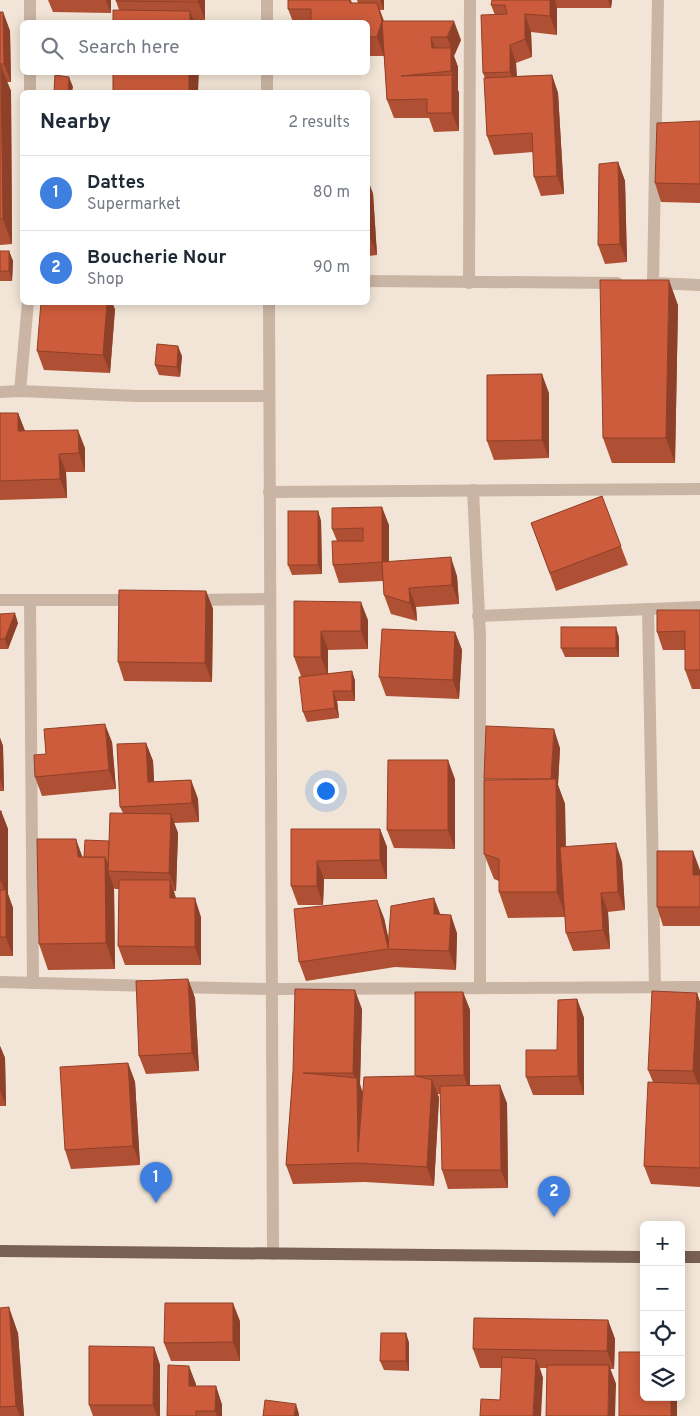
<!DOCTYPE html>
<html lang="en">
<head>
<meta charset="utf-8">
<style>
  :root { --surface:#fff; --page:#f6f6f7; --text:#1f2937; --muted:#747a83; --line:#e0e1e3; --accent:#7c3aed }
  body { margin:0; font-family:Overpass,sans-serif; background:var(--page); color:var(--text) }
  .controls { position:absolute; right:15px; bottom:15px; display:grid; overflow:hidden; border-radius:8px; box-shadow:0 2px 12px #0003 }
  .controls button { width:45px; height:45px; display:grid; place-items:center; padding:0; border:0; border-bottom:1px solid var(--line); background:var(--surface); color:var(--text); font:25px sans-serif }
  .you { position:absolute; left:325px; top:790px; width:18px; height:18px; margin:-12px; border:4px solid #fff; border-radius:50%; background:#1a73e8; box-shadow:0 0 0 8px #1a73e833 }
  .badge { display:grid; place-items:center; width:32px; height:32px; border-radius:50%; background:var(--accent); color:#fff; font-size:16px; font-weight:700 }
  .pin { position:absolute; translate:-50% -41px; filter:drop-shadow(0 1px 2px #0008) }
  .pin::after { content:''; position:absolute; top:26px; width:18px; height:15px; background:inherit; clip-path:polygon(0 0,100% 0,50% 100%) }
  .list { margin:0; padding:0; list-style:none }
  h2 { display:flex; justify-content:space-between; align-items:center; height:65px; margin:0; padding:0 20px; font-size:21px }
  h2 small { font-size:16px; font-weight:400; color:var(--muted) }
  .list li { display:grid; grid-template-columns:32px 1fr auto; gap:15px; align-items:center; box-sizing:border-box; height:75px; padding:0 20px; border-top:1px solid var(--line) }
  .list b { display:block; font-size:19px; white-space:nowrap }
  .list p { margin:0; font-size:16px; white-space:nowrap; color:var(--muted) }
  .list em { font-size:16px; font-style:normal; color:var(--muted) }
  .icon { flex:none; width:28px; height:28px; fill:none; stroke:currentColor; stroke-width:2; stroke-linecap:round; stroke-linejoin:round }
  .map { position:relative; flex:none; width:700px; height:1416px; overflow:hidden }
  .search { position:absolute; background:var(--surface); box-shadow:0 2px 12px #0003; left:20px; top:20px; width:350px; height:55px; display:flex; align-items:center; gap:12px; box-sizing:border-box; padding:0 18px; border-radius:8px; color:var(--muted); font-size:19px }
  .panel { position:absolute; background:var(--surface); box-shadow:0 2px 12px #0003; left:20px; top:90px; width:350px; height:215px; border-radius:8px }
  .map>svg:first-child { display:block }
</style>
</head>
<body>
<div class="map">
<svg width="700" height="1416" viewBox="0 0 700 1416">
  <rect width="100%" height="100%" fill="#f2e5d7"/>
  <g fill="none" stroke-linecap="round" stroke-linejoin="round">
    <g stroke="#cab4a3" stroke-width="12">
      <path d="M267 0V22"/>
      <path d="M30 22V0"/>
      <path d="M267 72V92"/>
      <path d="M30 92V72"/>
      <path d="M368 281 617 283"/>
      <path d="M469 283 470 0"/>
      <path d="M653 283 658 0"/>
      <path d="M655 283 700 285"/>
      <path d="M269 302 273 1254"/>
      <path d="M20 391 28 302"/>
      <path d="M0 392 20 391 136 396H269"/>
      <path d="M473 490 480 636V988"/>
      <path d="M269 492 700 489"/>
      <path d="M0 600H135"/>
      <path d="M30 600 33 983"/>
      <path d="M192 600 270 599"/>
      <path d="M648 609 655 987"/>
      <path d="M478 616 700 607"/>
      <path d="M0 982 152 986"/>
      <path d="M175 987 272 989 700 987"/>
    </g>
    <g stroke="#786055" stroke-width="12">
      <path d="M0 1251 644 1257"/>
      <path d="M681 1257H700"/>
    </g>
  </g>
  <g fill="#af4f33">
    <path d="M48 0H111V13L53 12Z"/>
    <path d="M205 0V20H194V22H113L119 10 116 1Z"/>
    <path d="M351 0 352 3H358L357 0H384V10H380L384 21 461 40 454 56 458 67V90L459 93V131L434 132 429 118H394L387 100 384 56H368V22H293L288 9Z"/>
    <path d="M492 0H612L611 8H557V35L531 32 532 57 516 63 517 76 552 75 558 93 564 194 541 196 534 177 533 152 494 155 487 136 485 78 483 73 495 15 491 5Z"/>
    <path d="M0 12H3L10 31 11 82H7L11 91 12 244 0 245Z"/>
    <path d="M700 121V203L661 202 655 183Z"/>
    <path d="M618 162 625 181 627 262 605 264 598 245Z"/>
    <path d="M368 180 373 194 377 255 368 256Z"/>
    <path d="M0 251H9L13 261 12 281H0Z"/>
    <path d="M118 302H174V305H119Z"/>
    <path d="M678 305 675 463H612L603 438Z"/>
    <path d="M115 309 110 373 44 370 37 351Z"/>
    <path d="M182 356 180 377 159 375 155 365Z"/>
    <path d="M549 393V458L494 460 487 441Z"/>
    <path d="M0 413H18L25 431 85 448V472H66L67 498 0 500Z"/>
    <path d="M602 496 628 565 556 591 531 523Z"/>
    <path d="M318 511 321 521 322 574 292 575 288 565Z"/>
    <path d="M389 525V562L457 576 459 604 416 607 417 621 391 614 384 595 383 581 339 583 333 565 337 541 332 529Z"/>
    <path d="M206 591 213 609 212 682 124 681 118 662Z"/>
    <path d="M294 601 368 620V649L328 650V674L352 671 355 681V701H337L339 718 307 722 303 712 301 676 294 657Z"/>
    <path d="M700 610V689H692L685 670V650H663L657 632Z"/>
    <path d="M0 614 18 623 8 649H0Z"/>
    <path d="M455 632 462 650 459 699 386 696 379 677Z"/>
    <path d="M619 637V657H565L561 648Z"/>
    <path d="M0 738 3 746 4 791H0Z"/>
    <path d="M112 742 116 789 42 796 35 777Z"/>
    <path d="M146 743 153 761 154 782 191 780 198 799 199 822 174 823 178 833 176 891H174L176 898 201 917V965H125L118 946 119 889H115L114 888 115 969 48 970 39 944 83 857H84L109 841 123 813 120 807Z"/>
    <path d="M560 748 558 785 565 804 566 847 622 862 625 910 608 912 610 949 573 951 566 933 565 917 508 918 499 892V881L494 879 484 854Z"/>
    <path d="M455 779V849L394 848 387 830Z"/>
    <path d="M0 811H1L8 829V894L13 908V956H0Z"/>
    <path d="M291 829H380L387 847V879H324L323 905H298L291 886Z"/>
    <path d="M700 870V926H663L657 907Z"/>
    <path d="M440 914 457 933 456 970 395 967 306 981 299 962 384 918 388 939Z"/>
    <path d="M188 979 195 998 199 1071 146 1074 139 1056Z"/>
    <path d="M463 992 470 1010V1085L507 1103 508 1188 448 1189 442 1170 441 1094H438L439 1098 434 1186 365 1182 293 1184 286 1165 293 1072 362 1009 360 1084 362 1092 415 1076Z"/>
    <path d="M697 993 700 1002V1187L651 1184 644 1166 653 1082 648 1070Z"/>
    <path d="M577 999 584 1018V1095H533L526 1077 557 1050Z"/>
    <path d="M0 1046 5 1058 6 1106H0Z"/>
    <path d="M128 1063 135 1082 140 1165 71 1169 65 1150Z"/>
    <path d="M0 1308 18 1333 24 1416H0Z"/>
    <path d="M608 1320 615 1339 614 1369H610L616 1384 547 1368H540L543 1378 500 1400 502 1368H480L473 1349Z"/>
    <path d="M240 1321V1361H171L164 1343Z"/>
    <path d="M406 1333 409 1343V1371L384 1370 380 1361Z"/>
    <path d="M154 1347 160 1365V1416H93L89 1405Z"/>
    <path d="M196 1384V1386H216L222 1405V1416H167Z"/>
  </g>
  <g fill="#8f4029">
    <path d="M106 0H111V13Z"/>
    <path d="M198 0H205V20L198 2Z"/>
    <path d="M380 0H384V10Z"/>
    <path d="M550 0H555L557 8V35L550 16Z"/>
    <path d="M608 0H612L611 8Z"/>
    <path d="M377 3 384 22V56L377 37Z"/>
    <path d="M190 11 194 22H190Z"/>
    <path d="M3 12 10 31 11 82 4 64Z"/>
    <path d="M525 14 531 32 532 57 525 39Z"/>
    <path d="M454 21 461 40 454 56 447 37Z"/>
    <path d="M431 37 438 56 432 48Z"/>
    <path d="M510 45 516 63 517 90 510 72Z"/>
    <path d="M451 48 458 67V90L451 71Z"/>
    <path d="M1 66 11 91 12 244 3 219Z"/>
    <path d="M189 72H199L198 92H189Z"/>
    <path d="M452 75 459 93V131L452 113Z"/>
    <path d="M552 75 558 93 564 194 557 176Z"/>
    <path d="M69 77 73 87 72 92H68Z"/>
    <path d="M618 162 625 181 627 262 620 244Z"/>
    <path d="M368 180 373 194 377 255 370 237 368 196Z"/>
    <path d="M9 251 13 261 12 281 9 271Z"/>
    <path d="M669 280 678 305 675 463 666 438Z"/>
    <path d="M107 302H112L115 309 110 373 103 355Z"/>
    <path d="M178 346 182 356 180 377 177 367Z"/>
    <path d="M542 374 549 393V458L542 440Z"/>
    <path d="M18 413 25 431H18Z"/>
    <path d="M78 430 85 448V472L79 453Z"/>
    <path d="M59 454 66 472 67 498 60 479Z"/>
    <path d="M382 507 389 525V581L382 562Z"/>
    <path d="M318 511 321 521 322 574 318 565Z"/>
    <path d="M451 557 457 576 459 604 452 585Z"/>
    <path d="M409 588 416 607 417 621 410 603Z"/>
    <path d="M206 591 213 609 212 682 205 663Z"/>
    <path d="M361 602 368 620V649L361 631Z"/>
    <path d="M15 613 18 623 8 649 5 639Z"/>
    <path d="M616 627 619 637V657L616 648Z"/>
    <path d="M321 631 328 650V676L321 657Z"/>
    <path d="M455 632 462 650 459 699 453 680Z"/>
    <path d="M352 671 355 681V701L352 691Z"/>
    <path d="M333 691 337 701 339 718 335 708Z"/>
    <path d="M105 724 112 742 116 789 109 770Z"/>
    <path d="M554 729 560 748 558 785 565 804 566 917 557 892 551 782Z"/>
    <path d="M0 738 3 746 4 791 0 779Z"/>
    <path d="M146 743 153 761 155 801 148 782Z"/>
    <path d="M448 760 455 779V849L448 830Z"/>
    <path d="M191 780 198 799 199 822 192 803Z"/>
    <path d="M1 811 8 829V894L13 908V956L6 937V895L1 881Z"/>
    <path d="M171 814 178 833 176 891 169 873Z"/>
    <path d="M380 829 387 847V879L380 860Z"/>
    <path d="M76 839 85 864 78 857Z"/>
    <path d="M616 843 622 862 625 910 618 892Z"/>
    <path d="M693 851 700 870V893L693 875Z"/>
    <path d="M105 857 110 871H108L114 888 115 969 106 943Z"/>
    <path d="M317 861 324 879 323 905 317 886Z"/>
    <path d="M170 880 176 899 170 898Z"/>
    <path d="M601 893 608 912 610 949 603 930Z"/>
    <path d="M195 898 201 917V965L195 947Z"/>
    <path d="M434 898 441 916 434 914Z"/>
    <path d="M377 900 384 918 391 949 388 948Z"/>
    <path d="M451 915 457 933 456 970 449 951Z"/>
    <path d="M188 979 195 998 199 1071 192 1053Z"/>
    <path d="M355 990 362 1009 360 1084 364 1097 358 1152 357 1086 353 1073Z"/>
    <path d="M463 992 470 1010V1094L464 1075Z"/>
    <path d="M697 993 700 1002V1090L693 1071Z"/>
    <path d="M577 999 584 1018V1095L578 1076Z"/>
    <path d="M0 1046 5 1058 6 1106 0 1090Z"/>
    <path d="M128 1063 135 1082 140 1165 133 1146Z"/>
    <path d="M432 1080 439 1098 434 1186 427 1167Z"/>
    <path d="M500 1085 507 1103 508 1188 501 1170Z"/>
    <path d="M233 1303 240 1321V1361L233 1342Z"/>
    <path d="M9 1307 18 1333 24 1416H20L16 1406Z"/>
    <path d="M608 1320 615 1339 614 1369 607 1351Z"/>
    <path d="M406 1333 409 1343V1371L406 1361Z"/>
    <path d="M154 1347 160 1365V1416H157L153 1405Z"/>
    <path d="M536 1359 543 1378 541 1416H533Z"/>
    <path d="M609 1365 616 1384 615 1416H608Z"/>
    <path d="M189 1366 196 1384V1404L189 1386Z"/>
    <path d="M216 1386 222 1405V1416H217L215 1411Z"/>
    <rect x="671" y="1397" width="6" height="19"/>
    <path d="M296 1404 299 1414V1416H294Z"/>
  </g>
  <g fill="#cc5c3b" stroke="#8f4029">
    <path d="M116 0H198V2L116 1Z"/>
    <path d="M288 0H349L350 3H377L382 21 377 37H368V22H291H311V9H288Z"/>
    <path d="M492 0H550V16L525 14V39L510 45V72L483 73 481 15 507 14 505 5H491Z"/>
    <path d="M113 10 190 11V22H113Z"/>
    <path d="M0 12H3L4 64H0Z"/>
    <path d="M382 21H454L447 37H431L432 48H451V71L401 76 452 75V113H427V99L387 100Z"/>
    <path d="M0 66H1L3 219H0Z"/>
    <rect x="113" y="72" width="76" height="20"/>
    <path d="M55 75 69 77 68 92H54Z"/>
    <path d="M552 75 557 176 534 177 532 133 487 136 484 78Z"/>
    <path d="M700 121V184L655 183 657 123Z"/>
    <path d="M618 162 620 244 598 245 599 164Z"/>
    <path d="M368 196 370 237H368Z"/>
    <rect x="0" y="251" width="9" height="20"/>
    <path d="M600 280H669L666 438H603Z"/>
    <path d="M41 302H107L103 355 37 351Z"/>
    <path d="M157 344 178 346 177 367 155 365Z"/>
    <path d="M542 374V440L487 441V375Z"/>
    <path d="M0 413H18V431L78 430 79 453 59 454 60 479 0 481Z"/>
    <path d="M602 496 621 546 550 573 531 523Z"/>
    <path d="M382 507V562L333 565 332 541H363V528L332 529V508Z"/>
    <rect x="288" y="511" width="30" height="54"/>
    <path d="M451 557 452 585 409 588 410 603 384 595 382 562Z"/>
    <path d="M119 590 206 591 205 663 118 662Z"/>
    <path d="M294 601 361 602V631H321V657H294Z"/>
    <path d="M657 610H700V670H685V631L657 632Z"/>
    <path d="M15 613 5 639H0V614Z"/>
    <rect x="561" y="627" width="55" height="21"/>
    <path d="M382 629 455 632 453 680 379 677Z"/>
    <path d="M352 671V691H333L335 708 303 712 299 677Z"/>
    <path d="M105 724 109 770 35 777 34 755 46 754 44 729Z"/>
    <path d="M486 726 554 729 551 779H484Z"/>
    <path d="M146 743 148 782 191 780 192 803 120 807 117 744Z"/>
    <path d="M388 760H448V830H387Z"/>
    <path d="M556 779 557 892H499V859L484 854V780Z"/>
    <rect x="0" y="811" width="1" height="70"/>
    <path d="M110 813 171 814 169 873 108 871Z"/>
    <path d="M291 829H380V860L317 861V886H291Z"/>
    <path d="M37 839H76L78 857H105L106 943 39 944Z"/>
    <path d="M85 840 109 841 108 866 105 857H84Z"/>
    <path d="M616 843 618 892 601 893 603 930 566 933 560 847Z"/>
    <path d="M657 851H693V875H700V907H657Z"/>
    <path d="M119 880H170V898H195V947L118 946Z"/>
    <rect x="0" y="890" width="6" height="47"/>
    <path d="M434 898V914L451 915 449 951 388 949 299 962 294 909 377 900 388 948 391 906Z"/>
    <path d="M188 979 192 1053 139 1056 136 981Z"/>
    <path d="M295 989 355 990 353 1073H303L357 1078 358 1152 364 1077 415 1076V992H463L464 1075 416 1076 432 1080 427 1167 358 1163 286 1165 293 1072Z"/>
    <path d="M652 991 697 993 693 1071 648 1070Z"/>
    <path d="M577 999 578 1076 526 1077V1050H557L558 1000Z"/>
    <path d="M128 1063 133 1146 65 1150 60 1067Z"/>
    <path d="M648 1082 700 1084V1168L644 1166Z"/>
    <path d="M500 1085 501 1170H442L440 1086Z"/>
    <path d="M165 1303H233V1342L164 1343Z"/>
    <path d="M9 1307 16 1406 0 1407V1308Z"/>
    <path d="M474 1318 608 1320 607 1351 473 1349Z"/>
    <path d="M381 1333H406V1361H380Z"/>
    <path d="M89 1346 154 1347 153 1405H89Z"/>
    <path d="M619 1352H644V1397H671V1416H619Z"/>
    <path d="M502 1357 536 1359 533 1416H480L481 1399 500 1400Z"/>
    <path d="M168 1365 189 1366V1386H216L215 1411H196V1416H167Z"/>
    <path d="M547 1365H609L608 1416H546Z"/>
    <path d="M265 1400 296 1404 294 1416H263Z"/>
  </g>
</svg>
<div class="controls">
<button>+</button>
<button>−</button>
<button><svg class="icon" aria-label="locate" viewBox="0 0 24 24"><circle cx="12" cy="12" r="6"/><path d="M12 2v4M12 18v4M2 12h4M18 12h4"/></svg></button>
<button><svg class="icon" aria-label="layers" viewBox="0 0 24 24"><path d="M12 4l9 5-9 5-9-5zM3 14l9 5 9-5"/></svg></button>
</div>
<div class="you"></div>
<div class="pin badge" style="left:156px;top:1203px;background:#3f7fe0">1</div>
<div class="pin badge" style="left:554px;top:1217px;background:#3f7fe0">2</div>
<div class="search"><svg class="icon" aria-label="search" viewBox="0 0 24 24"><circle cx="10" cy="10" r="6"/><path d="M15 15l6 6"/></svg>Search here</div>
<section class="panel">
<h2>Nearby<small>2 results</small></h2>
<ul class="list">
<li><span class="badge" style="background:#3f7fe0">1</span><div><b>Dattes</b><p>Supermarket</p></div><em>80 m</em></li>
<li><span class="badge" style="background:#3f7fe0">2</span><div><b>Boucherie Nour</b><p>Shop</p></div><em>90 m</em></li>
</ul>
</section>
</div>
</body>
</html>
